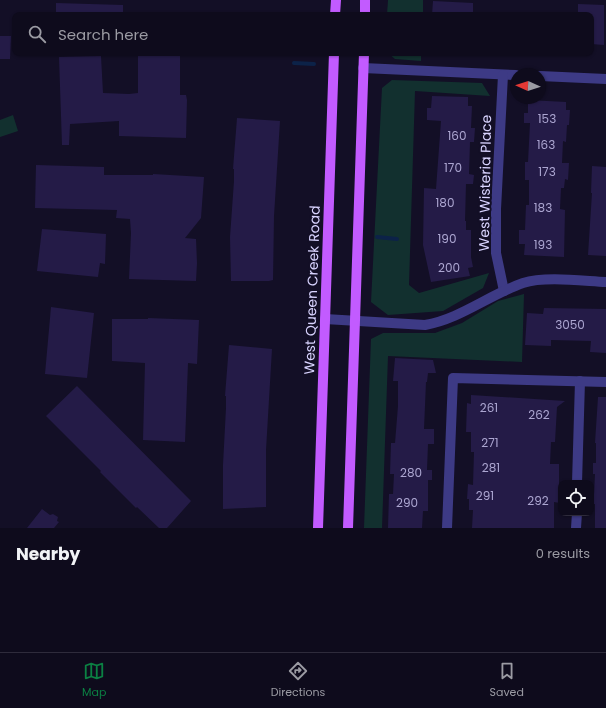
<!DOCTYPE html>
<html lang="en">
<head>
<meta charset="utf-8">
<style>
  :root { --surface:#0e0b1c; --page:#171425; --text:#f1f3f6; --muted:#9b9ba3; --line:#2e2b3b; --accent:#0b8043 }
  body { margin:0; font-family:Poppins,sans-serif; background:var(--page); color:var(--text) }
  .controls { position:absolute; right:12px; bottom:12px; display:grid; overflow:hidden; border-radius:8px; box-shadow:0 1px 3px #0004 }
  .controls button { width:36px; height:36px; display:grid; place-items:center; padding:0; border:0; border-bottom:1px solid var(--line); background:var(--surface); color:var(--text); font:20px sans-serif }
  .compass { position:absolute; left:510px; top:68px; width:36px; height:36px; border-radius:50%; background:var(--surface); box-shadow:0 1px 3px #0004; rotate:273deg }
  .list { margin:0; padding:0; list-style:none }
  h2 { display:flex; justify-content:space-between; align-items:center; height:52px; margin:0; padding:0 16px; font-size:17px }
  h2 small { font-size:13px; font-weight:400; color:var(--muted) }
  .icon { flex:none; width:22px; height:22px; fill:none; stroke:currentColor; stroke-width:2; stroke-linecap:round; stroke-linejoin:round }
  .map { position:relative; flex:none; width:606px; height:528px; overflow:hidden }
  .search { position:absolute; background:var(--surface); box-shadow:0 1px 3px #0004; left:12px; right:12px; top:12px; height:44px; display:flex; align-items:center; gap:10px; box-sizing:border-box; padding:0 14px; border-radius:8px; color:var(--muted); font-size:15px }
  .sheet { height:124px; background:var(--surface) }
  nav { display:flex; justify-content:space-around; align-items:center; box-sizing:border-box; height:56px; border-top:1px solid var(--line); background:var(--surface); font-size:11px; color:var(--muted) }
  nav a { display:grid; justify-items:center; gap:2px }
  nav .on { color:var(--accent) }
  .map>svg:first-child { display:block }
</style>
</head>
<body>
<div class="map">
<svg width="606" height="528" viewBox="0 0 606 528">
  <rect width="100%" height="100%" fill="#130f26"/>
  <g fill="#12302f">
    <path d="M388 0H423V15H387Z"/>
    <path d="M388 53H421V61L395 59Z"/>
    <path d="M392 80 482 83 490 96 415 91 409 285 419 293 489 273 483 288 443 311 388 315 371 302 382 88Z"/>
    <path d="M13 115 18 131 0 137V120Z"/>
    <path d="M524 294 522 362 388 356 382 528H364L371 339 383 333H435L462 323 498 301Z"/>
  </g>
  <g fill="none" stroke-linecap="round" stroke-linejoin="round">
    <g stroke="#0c2248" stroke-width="4">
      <path d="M294 63 314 64"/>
      <path d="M377 237 397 239"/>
    </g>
  </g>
  <g fill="#241b47">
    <path d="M433 1 473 3V15H432Z"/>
    <path d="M56 3 123 5V15H56Z"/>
    <path d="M578 4 604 5V45L591 44V15H578Z"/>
    <path d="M0 36H11L10 59H0Z"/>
    <path d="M138 53H180V95H186L187 100 186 138 119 136V121L70 124 69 145H62L59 57 101 56 103 93 129 94 138 93Z"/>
    <path d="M432 96 468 97V106H472L471 128H475L474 142H470L469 174 474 175 473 184H466L465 221H466V230H471V257L473 267 468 268 470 276 431 282 423 245 424 188 436 189 441 121 427 120V108H431Z"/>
    <path d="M528 100 566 102V110H570L569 125H567L566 142 563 141 562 163H569L568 180 565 179 564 188H561L560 209 565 210 564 257 524 255 525 244H519V230H525L526 205H529V180H525V162H528L530 123H524V113H528Z"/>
    <path d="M237 118 280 121 274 216 273 280 269 281H231L230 237 234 181V169H233Z"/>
    <path d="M36 165 104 167V175H153V174L204 177 201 218 185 238 196 239 197 263 196 281 129 279 131 233 130 219 116 218 117 210 35 208Z"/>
    <path d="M592 166 606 167V256L588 255 592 193H591Z"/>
    <path d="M42 229 106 234 105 264 100 263 98 277 37 271Z"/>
    <path d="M51 307 94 313 87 378 45 374Z"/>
    <path d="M544 308 606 309V353L590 352 591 341 551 340V346L525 345 527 313 543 314Z"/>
    <path d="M148 318 199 320 197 364 188 363 185 442 143 440 145 363 112 361V319H148Z"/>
    <path d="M229 345 272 349 266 450V507L223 509V465L226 408V396H225Z"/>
    <path d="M395 358 433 360 436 373H428L427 382H426L424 429H434V444H428L427 470H432V480H428V511H423L422 528H388L389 494H393L394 474H390L391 443H395L398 406V381H393Z"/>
    <path d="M77 386 191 501 167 528H159L137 507 136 508 100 472 101 471 46 416Z"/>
    <path d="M471 395 565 401 557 407 555 442H551L550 464H559V487H561L560 503 554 502V528H472L473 510H469V499H467L468 484 473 485 474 452H471V432H466L467 403 471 404Z"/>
    <path d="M598 397H606V528H595V504H591V494H594L595 474H593V463H596V443H595Z"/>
    <path d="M42 509 50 515 53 514 58 517 57 521 59 522 54 528H27Z"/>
  </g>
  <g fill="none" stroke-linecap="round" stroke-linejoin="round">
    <g stroke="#3d3a85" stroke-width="10">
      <path d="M363 68 516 75"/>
      <path d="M503 75 496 209V253L504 291"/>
      <path d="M540 76 606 79"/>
      <path d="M325 319 425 325C460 319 489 295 523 283 545 276 583 281 606 282"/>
      <path d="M577 483 580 381"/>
      <path d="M447 528 453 378 606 382"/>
      <path d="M576 528 577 513"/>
    </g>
    <g stroke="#c25bff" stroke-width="10">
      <path d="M335 15 336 0"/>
      <path d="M365 15V0"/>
      <path d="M318 528 334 53"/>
      <path d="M348 528 364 53"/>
    </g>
  </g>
  <g text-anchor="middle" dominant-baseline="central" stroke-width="4" stroke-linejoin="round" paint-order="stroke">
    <g font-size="12" fill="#aca6d1">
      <text x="547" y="118">153</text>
      <text x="457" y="135">160</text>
      <text x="546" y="144">163</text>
      <text x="453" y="167">170</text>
      <text x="547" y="171">173</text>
      <text x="445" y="202">180</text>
      <text x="543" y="207">183</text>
      <text x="447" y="238">190</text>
      <text x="543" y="244">193</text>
      <text x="449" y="267">200</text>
      <text x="570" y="324">3050</text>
      <text x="489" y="407">261</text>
      <text x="539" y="414">262</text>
      <text x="490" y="442">271</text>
      <text x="491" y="467">281</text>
      <text x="411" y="472">280</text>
      <text x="485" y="495">291</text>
      <text x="538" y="500">292</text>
      <text x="407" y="502">290</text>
    </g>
    <g font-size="14" fill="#d9d4ff" stroke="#130f26">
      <text transform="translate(485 183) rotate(-89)">West Wisteria Place</text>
      <text transform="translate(312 290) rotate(-88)">West Queen Creek Road</text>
    </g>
  </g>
</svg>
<div class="controls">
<button><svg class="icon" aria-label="locate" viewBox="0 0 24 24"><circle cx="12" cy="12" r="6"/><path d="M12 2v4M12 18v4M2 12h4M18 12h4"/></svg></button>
</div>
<svg class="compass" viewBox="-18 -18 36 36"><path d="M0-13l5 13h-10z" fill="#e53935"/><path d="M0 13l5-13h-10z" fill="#9b9ba3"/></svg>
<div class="search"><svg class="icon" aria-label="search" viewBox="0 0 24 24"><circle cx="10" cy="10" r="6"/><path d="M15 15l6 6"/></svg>Search here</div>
</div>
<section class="sheet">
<h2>Nearby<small>0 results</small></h2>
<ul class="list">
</ul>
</section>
<nav>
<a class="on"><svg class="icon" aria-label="map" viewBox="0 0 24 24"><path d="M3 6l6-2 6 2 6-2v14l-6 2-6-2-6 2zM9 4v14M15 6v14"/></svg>Map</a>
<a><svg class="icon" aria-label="directions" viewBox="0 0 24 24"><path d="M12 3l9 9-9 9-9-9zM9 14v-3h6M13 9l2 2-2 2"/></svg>Directions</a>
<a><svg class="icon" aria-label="saved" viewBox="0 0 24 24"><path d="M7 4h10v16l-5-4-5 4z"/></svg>Saved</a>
</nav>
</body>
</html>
